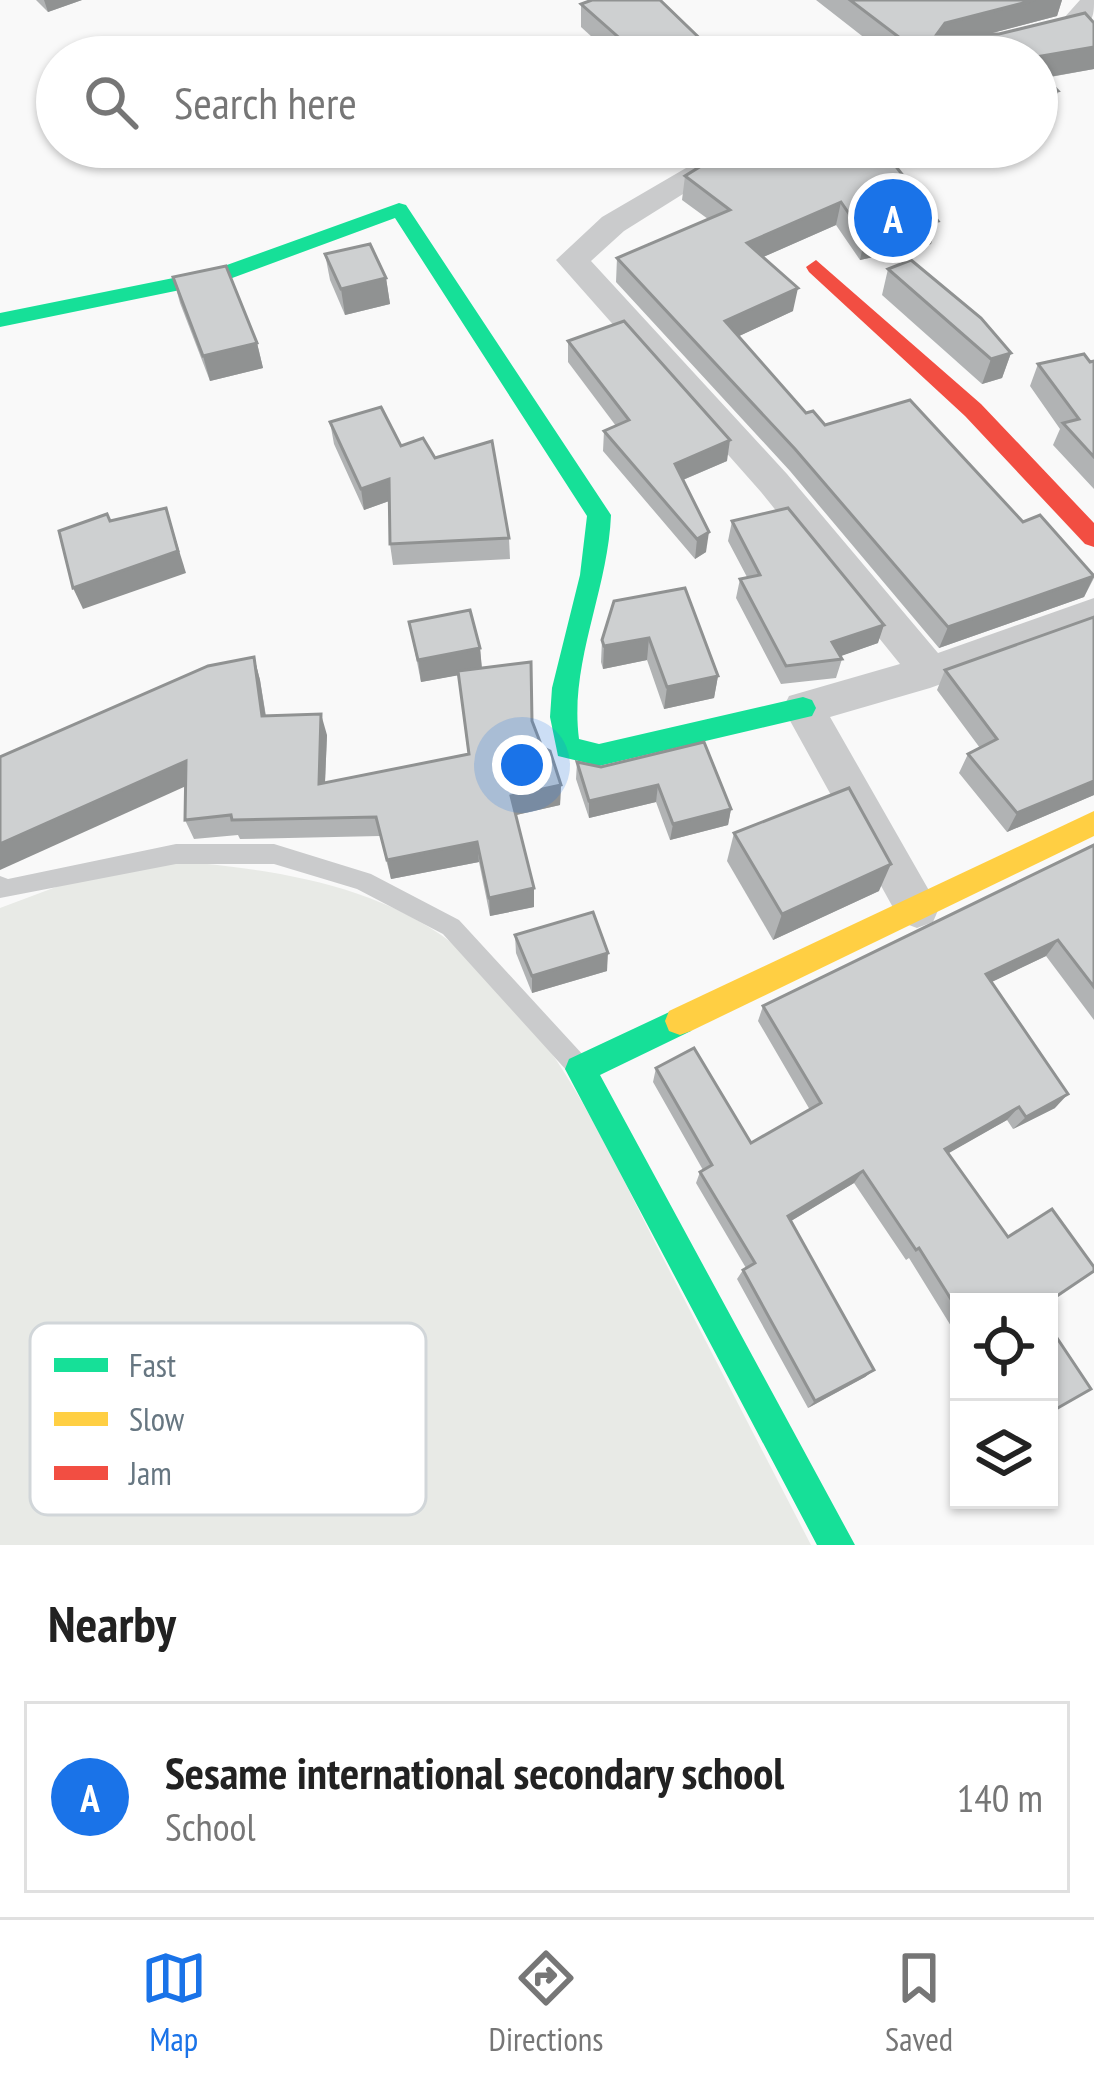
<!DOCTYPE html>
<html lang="en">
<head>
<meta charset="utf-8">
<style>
  :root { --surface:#fff; --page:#f6f6f6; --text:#222; --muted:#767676; --line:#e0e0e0; --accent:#1a73e8 }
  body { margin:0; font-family:"PT Sans Narrow",sans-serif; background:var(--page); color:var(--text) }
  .controls { position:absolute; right:36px; bottom:36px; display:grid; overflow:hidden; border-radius:0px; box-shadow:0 3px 9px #0004 }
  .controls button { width:108px; height:108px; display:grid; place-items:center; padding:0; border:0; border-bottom:3px solid var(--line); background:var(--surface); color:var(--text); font:60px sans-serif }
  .you { position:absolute; left:522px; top:765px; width:42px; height:42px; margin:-30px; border:9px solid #fff; border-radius:50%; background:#1a73e8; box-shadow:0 0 0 18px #1a73e833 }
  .badge { display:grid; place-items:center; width:78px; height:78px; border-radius:50%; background:var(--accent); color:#fff; font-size:39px; font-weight:700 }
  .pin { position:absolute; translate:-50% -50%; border:6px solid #fff; box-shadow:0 3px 12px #0006 }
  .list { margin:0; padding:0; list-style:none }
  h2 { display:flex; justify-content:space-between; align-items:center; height:156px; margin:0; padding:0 48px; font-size:51px }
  h2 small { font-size:39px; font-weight:400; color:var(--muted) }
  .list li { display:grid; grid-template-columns:78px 1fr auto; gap:36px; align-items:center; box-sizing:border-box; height:192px; margin:0 24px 24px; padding:0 24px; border:3px solid var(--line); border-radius:0px }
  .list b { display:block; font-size:45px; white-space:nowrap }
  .list p { margin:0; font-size:39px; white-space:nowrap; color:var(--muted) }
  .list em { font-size:39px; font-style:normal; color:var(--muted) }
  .icon { flex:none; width:66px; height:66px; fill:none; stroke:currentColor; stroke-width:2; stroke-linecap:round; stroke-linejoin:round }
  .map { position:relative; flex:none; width:1094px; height:1545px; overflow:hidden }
  .search { position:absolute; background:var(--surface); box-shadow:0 3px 9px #0004; left:36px; right:36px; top:36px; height:132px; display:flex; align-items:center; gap:30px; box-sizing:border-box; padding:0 42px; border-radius:66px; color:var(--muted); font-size:45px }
  .sheet { height:372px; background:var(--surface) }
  nav { display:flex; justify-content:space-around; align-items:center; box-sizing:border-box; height:168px; border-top:3px solid var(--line); background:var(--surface); font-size:33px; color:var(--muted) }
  nav a { display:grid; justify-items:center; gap:6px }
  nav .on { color:var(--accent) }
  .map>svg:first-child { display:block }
</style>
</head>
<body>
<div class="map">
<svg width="1094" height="1545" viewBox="0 0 1094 1545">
  <rect width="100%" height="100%" fill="#f9f9f9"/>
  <path fill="#e8eae6" d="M175 861C269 869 374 883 452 943 553 1021 607 1149 664 1260 713 1355 762 1450 811 1545H0V908L80 878Z"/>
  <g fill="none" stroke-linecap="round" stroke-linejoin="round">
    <path fill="#cacbcc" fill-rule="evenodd" d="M176 844H274L371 874 459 920 584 1056 588 1064 584 1072 576 1075 568 1072 443 934 357 889 274 864H176L0 898V876L8 879Z"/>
    <g fill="#cacbcc" fill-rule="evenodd">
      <path d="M1080 0H1094C1094 11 1094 18 1086 26 1064 47 968 57 936 57L940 51 1063 19Z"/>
      <path d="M722 147H758L624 231 591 261 787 474 938 653 1094 598V629L930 688 830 717 939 908 933 922 917 928 901 922 783 708 789 696 900 664 761 492 556 260 602 217Z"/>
    </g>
    <g fill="#16e098" fill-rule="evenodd">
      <path d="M399 203 406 205 611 515C608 591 569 663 579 739L599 744 803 697 812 700 816 708 812 716 599 766 558 756 550 717 552 688 580 575 587 516 395 218 224 281 0 327V313L213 270Z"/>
      <path d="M680 1007 691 1011 695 1021 691 1031 600 1075 855 1545H817L565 1069 569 1059Z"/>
    </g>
    <path fill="#ffcf43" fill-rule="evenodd" d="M1094 811V836L691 1031 680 1035 669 1031 665 1021 669 1011Z"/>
    <path fill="#f24e42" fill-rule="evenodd" d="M816 260 981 404 1094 523V547L1085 544 965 416 809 272 806 267Z"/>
  </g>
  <g fill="#b1b3b4">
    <path d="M36 0H82L48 12Z"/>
    <path d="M816 0H1062L1057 16 988 34 1094 47V69L1045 78 1058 91 1050 115 1037 118V57H889Z"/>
    <path d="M581 4 719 57H614L581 27Z"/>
    <path d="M655 147H713L680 166Z"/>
    <path d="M732 147H899L885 152 931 244 860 260 836 225 763 257 793 311 739 336 806 413 825 425 1023 522 1094 574V578L1084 597 939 648 790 471 616 282 617 258 708 219 682 200 685 176Z"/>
    <path d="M325 254 386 278 390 304 345 315 330 280Z"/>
    <path d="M888 269 1011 353 1002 378 982 384 882 295Z"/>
    <path d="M173 277 257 343 263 368 210 381 180 303Z"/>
    <path d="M568 341 727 461 683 480 706 552 695 559 603 451 604 431 616 426 568 362Z"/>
    <path d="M1094 361V489L1053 445 1060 429 1030 386 1038 364Z"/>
    <path d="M330 422 435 458 509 538 510 559 393 565 390 544 389 501 364 510 334 444Z"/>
    <path d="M732 521 878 643 840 656 842 659 836 678 781 684 736 598 740 579 747 577 728 541Z"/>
    <path d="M614 601 718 676 714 698 664 709 647 660 603 669 601 662 602 640Z"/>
    <path d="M1094 617V795L1007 832 959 773 968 754 980 748 937 690 945 670Z"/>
    <path d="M409 622 480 648 482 668 532 721 542 747 561 785 560 805 516 815 534 907 490 916 479 862 391 879 380 836 240 839 238 835 194 839 185 820 186 786 254 657 260 680 266 716 327 735 325 783 468 754 458 675 421 682Z"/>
    <path d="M577 762 731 809 728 825 670 840 656 802 589 818 576 779Z"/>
    <path d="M734 833 879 891 773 940 727 861Z"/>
    <path d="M1094 845V1020L1046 956 991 982 1055 1108 1013 1129 1007 1120 948 1153 959 1302V1339L909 1258 906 1260 854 1183 791 1221 874 1370 865 1377 808 1408 737 1279 743 1270 746 1268 696 1183 700 1172 703 1170 653 1082 656 1068 751 1143 810 1110 758 1021 763 1006Z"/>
    <path d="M515 935 607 971 532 993 516 953Z"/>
  </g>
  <g fill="#909292">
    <path d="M44 0H82L48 12Z"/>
    <path d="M1035 0H1062L1057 16 939 47 937 34 945 23Z"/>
    <path d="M1094 47V69L1037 79V57Z"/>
    <path d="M1058 91 1050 115 1037 118V96Z"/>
    <path d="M682 147H713L680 166Z"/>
    <path d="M841 202 836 225 743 266 747 243Z"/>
    <path d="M938 221 931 244 860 260 865 237Z"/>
    <path d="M386 278 390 304 345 315 341 289Z"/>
    <path d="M798 288 793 311 722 344 725 321Z"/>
    <path d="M257 343 263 368 210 381 203 356Z"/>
    <path d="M1011 353 1002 378 982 384 991 359Z"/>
    <path d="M730 440 727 461 673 484 675 464Z"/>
    <path d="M389 479 392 500 364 510 361 489Z"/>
    <path d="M166 508 186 573 83 609 73 588Z"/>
    <path d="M709 532 706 552 695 559 697 539Z"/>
    <path d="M1094 576 1084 597 939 648 948 627Z"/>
    <path d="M884 625 878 643 827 661 832 642Z"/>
    <path d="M649 638 647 660 603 669 604 646Z"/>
    <path d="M480 648 482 671 421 682 418 660Z"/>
    <path d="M254 657 260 680 269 738 262 716Z"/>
    <path d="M718 676 714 698 664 709 667 687Z"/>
    <path d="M321 714 327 735 324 804 319 784Z"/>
    <path d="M186 761 195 782 0 870V844Z"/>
    <path d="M1094 781V795L1007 832 1017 813Z"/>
    <path d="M561 785 560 805 512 816 511 796Z"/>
    <path d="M658 785 656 802 589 818V801Z"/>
    <path d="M731 809 728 825 670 840 673 824Z"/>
    <path d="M477 842 479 862 391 879 387 860Z"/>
    <path d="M891 864 879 891 773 940 782 914Z"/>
    <path d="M534 888V907L490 916 489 898Z"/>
    <path d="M1058 940 1046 956 975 990 986 974Z"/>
    <path d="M608 953 607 971 532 993V976Z"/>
    <path d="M1068 1094 1055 1108 1013 1129 1026 1117Z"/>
    <path d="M1019 1107 1007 1120 935 1161 945 1149Z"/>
    <path d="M863 1171 854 1183 781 1227 788 1216Z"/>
    <path d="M874 1370 865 1377 808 1408 815 1401Z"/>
  </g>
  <g fill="#ced0d1" stroke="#909292" stroke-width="3">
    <path d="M592 0H660L719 57H641L581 4Z"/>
    <path d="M850 0H1035L945 23 937 34H999L1085 13 1094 23V47L1036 57H925Z"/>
    <path d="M1037 69 1058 91 1037 96Z"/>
    <path d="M732 147H881L938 221 865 237 841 202 747 243 798 288 725 321 806 413 813 411 825 425 910 400 1023 522 1040 515 1094 576 948 627 795 449 617 258 730 210 685 176Z"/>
    <path d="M370 244 386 278 341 289 325 254Z"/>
    <path d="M911 260 981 318 1011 353 991 359 888 269Z"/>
    <path d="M226 266 257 343 203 356 173 277Z"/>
    <path d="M624 321 730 440 675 464 709 532 697 539 604 431 629 420 568 341Z"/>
    <path d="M1084 354 1090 362 1094 361V457L1063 423 1079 419 1038 364Z"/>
    <path d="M381 407 401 446 423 438 435 458 492 441 509 538 390 544 389 479 361 489 330 422Z"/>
    <path d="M166 508 178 551 73 588 59 531 107 514 110 521Z"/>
    <path d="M788 508 884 625 832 642 842 659 786 666 740 579 760 575 732 521Z"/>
    <path d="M685 588 718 676 667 687 649 638 604 646 602 640 614 601Z"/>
    <path d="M470 610 480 648 418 660 409 622Z"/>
    <path d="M1094 617V781L1017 813 968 754 997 739 945 670Z"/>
    <path d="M254 657 262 716 321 714 319 784 469 754 458 671 531 662 532 721 542 747 550 751 561 785 511 796 534 888 489 898 477 842 387 860 376 817 232 820 231 815 185 820 186 761 0 844V757L208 666Z"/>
    <path d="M704 742 731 809 673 824 658 785 589 801 577 762 601 767Z"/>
    <path d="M849 788 891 864 782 914 734 833Z"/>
    <path d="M1094 845V987L1058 940 986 974 1068 1094 1026 1117 1019 1107 945 1149 1008 1237 1052 1209 1094 1267V1271L1048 1302H959V1312L919 1248 916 1250 863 1171 788 1216 874 1370 815 1401 743 1270 755 1263 700 1172 712 1165 656 1068 694 1048 751 1143 821 1103 763 1006Z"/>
    <path d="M593 912 608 953 532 976 515 935Z"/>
    <path d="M1049 1326 1091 1389 1049 1413Z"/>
  </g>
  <rect x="30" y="1323" width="396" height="192" rx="18" fill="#fff" stroke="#d1d6d9" stroke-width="3"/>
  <rect x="54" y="1358" width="54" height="14" fill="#16e098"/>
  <rect x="54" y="1412" width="54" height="14" fill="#ffcf43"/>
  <rect x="54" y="1466" width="54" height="14" fill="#f24e42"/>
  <g font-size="33" fill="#667681">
    <text x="129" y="1377">Fast</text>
    <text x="129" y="1431">Slow</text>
    <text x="129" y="1485">Jam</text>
  </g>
</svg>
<div class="controls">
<button><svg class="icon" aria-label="locate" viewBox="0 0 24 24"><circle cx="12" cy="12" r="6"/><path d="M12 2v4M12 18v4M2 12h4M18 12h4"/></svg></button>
<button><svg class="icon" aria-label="layers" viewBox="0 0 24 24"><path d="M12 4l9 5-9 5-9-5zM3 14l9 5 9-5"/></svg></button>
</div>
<div class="you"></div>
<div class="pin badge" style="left:893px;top:218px">A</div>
<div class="search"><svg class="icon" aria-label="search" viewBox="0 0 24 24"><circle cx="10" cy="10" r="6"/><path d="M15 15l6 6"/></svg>Search here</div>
</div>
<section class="sheet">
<h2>Nearby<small></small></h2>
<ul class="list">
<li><span class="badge">A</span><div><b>Sesame international secondary school</b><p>School</p></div><em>140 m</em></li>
</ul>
</section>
<nav>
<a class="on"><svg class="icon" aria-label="map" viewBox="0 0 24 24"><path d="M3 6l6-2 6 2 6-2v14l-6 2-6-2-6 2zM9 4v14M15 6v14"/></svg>Map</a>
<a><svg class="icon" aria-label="directions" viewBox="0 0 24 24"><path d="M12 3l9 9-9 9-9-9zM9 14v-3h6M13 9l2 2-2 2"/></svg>Directions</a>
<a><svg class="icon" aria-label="saved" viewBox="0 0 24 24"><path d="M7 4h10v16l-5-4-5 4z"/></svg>Saved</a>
</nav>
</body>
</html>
